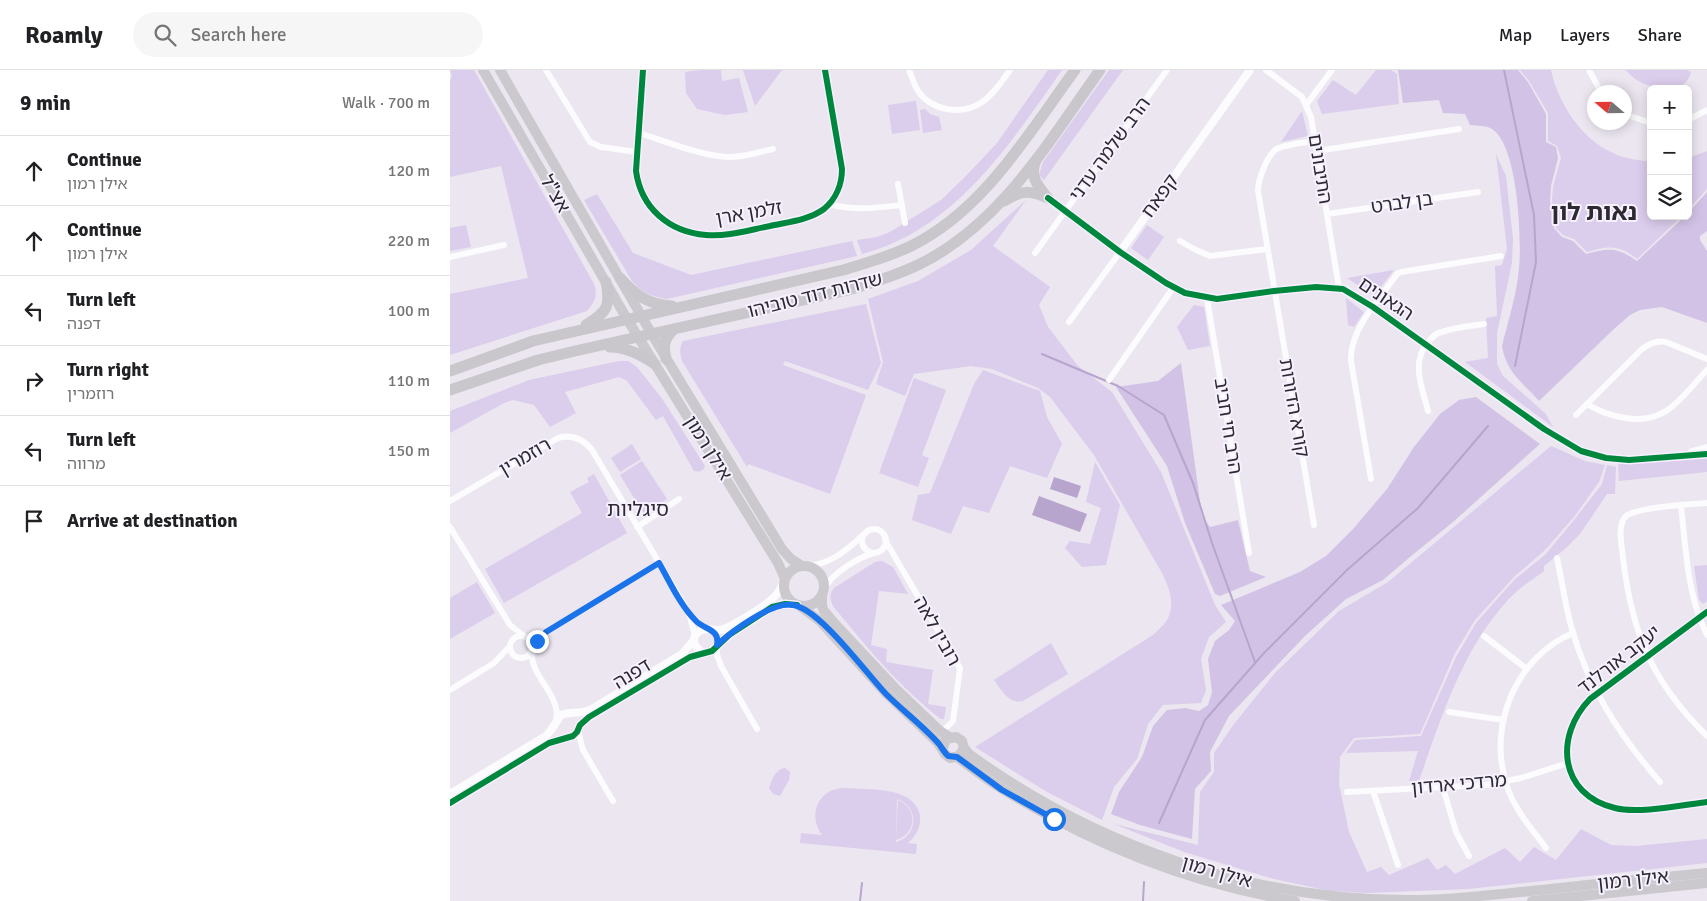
<!DOCTYPE html>
<html lang="en">
<head>
<meta charset="utf-8">
<style>
  :root { --surface:#fff; --page:#f6f6f6; --text:#202124; --muted:#757577; --line:#e0e0e0 }
  body { margin:0; font-family:Signika,"Noto Sans Hebrew",sans-serif; background:var(--page); color:var(--text) }
  .controls { position:absolute; right:15px; top:15px; display:grid; overflow:hidden; border-radius:8px; box-shadow:0 2px 12px #0003 }
  .controls button { width:45px; height:45px; display:grid; place-items:center; padding:0; border:0; border-bottom:1px solid var(--line); background:var(--surface); color:var(--text); font:25px sans-serif }
  .compass { position:absolute; left:1137px; top:15px; width:45px; height:45px; border-radius:50%; background:var(--surface); box-shadow:0 2px 12px #0003; rotate:290deg }
  .stop { position:absolute; width:15px; height:15px; margin:-11px; border:4px solid #1a73e8; border-radius:50%; background:#fff }
  .stop.end { background:#1a73e8; border-color:#fff; box-shadow:0 1px 5px #0008 }
  .list { margin:0; padding:0; list-style:none }
  h2 { display:flex; justify-content:space-between; align-items:center; height:65px; margin:0; padding:0 20px; font-size:21px }
  h2 small { font-size:16px; font-weight:400; color:var(--muted) }
  .list li { display:grid; grid-template-columns:32px 1fr auto; gap:15px; align-items:center; box-sizing:border-box; height:70px; padding:0 20px; border-top:1px solid var(--line) }
  .list b { display:block; font-size:19px; white-space:nowrap }
  .list p { margin:0; font-size:16px; white-space:nowrap; color:var(--muted) }
  .list em { font-size:16px; font-style:normal; color:var(--muted) }
  .icon { flex:none; width:28px; height:28px; fill:none; stroke:currentColor; stroke-width:2; stroke-linecap:round; stroke-linejoin:round }
  .map { position:relative; flex:none; width:1257px; height:831px; overflow:hidden }
  header { display:flex; align-items:center; gap:30px; box-sizing:border-box; height:70px; padding:0 25px; background:var(--surface); border-bottom:1px solid var(--line) }
  header strong { font-size:24px }
  nav { display:flex; gap:28px; margin-inline-start:auto; font-size:18px }
  .search { width:350px; height:45px; background:var(--page); display:flex; align-items:center; gap:12px; box-sizing:border-box; padding:0 18px; border-radius:28px; color:var(--muted); font-size:19px }
  main { display:flex }
  aside { flex:1; background:var(--surface) }
  .map>svg:first-child { display:block }
</style>
</head>
<body>
<header>
<strong>Roamly</strong>
<div class="search"><svg class="icon" aria-label="search" viewBox="0 0 24 24"><circle cx="10" cy="10" r="6"/><path d="M15 15l6 6"/></svg>Search here</div>
<nav><a>Map</a><a>Layers</a><a>Share</a></nav>
</header>
<main>
<aside>
<h2>9 min<small>Walk · 700 m</small></h2>
<ul class="list">
<li><svg class="icon" aria-label="ahead" viewBox="0 0 24 24"><path d="M12 20V5M6 11l6-6 6 6"/></svg><div><b>Continue</b><p>אילן רמון</p></div><em>120 m</em></li>
<li><svg class="icon" aria-label="ahead" viewBox="0 0 24 24"><path d="M12 20V5M6 11l6-6 6 6"/></svg><div><b>Continue</b><p>אילן רמון</p></div><em>220 m</em></li>
<li><svg class="icon" aria-label="left" viewBox="0 0 24 24"><path d="M17 20v-9H6M10 6l-5 5 5 5"/></svg><div><b>Turn left</b><p>דפנה</p></div><em>100 m</em></li>
<li><svg class="icon" aria-label="right" viewBox="0 0 24 24"><path d="M7 20v-9h11M14 6l5 5-5 5"/></svg><div><b>Turn right</b><p>רוזמרין</p></div><em>110 m</em></li>
<li><svg class="icon" aria-label="left" viewBox="0 0 24 24"><path d="M17 20v-9H6M10 6l-5 5 5 5"/></svg><div><b>Turn left</b><p>מרווה</p></div><em>150 m</em></li>
<li><svg class="icon" aria-label="arrive" viewBox="0 0 24 24"><path d="M6 21V4h12l-3 4 3 4H6"/></svg><div><b>Arrive at destination</b></div></li>
</ul>
</aside>
<div class="map">
<svg width="1257" height="831" viewBox="0 0 1257 831">
  <rect width="100%" height="100%" fill="#ebe6f0"/>
  <g fill="#dbcdec" fill-rule="evenodd">
    <path d="M0 0H24L144 214C148 225 145 232 137 241L0 285V224L78 208 51 96 0 107V10L2 6Z"/>
    <path d="M251 0H271L272 11 289 8 298 42 275 45 247 39 236 23 235 2Z"/>
    <path d="M293 0H332L305 36Z"/>
    <path d="M598 0H612C560 74 505 160 412 184L407 170 427 167 440 162 491 130 515 107 547 73Z"/>
    <path d="M659 0H673L594 110 589 105 593 92Z"/>
    <path d="M926 0H941L947 4 949 34 872 44 867 31 883 10 906 25Z"/>
    <path d="M1070 0H1101C1108 33 1131 69 1163 83 1175 89 1188 90 1201 92V146H1232L1187 189C1169 174 1157 176 1137 182L1124 169 1113 165 1106 158 1102 130 1103 117 1111 88 1107 76 1098 71V43L1079 11Z"/>
    <path d="M1176 0H1237L1241 2C1240 6 1238 10 1235 13 1231 17 1225 17 1220 17 1203 19 1187 14 1176 0Z"/>
    <path d="M466 31 470 60 442 64 438 35Z"/>
    <path d="M475 39 480 44 489 47 492 60 473 63 470 40Z"/>
    <path d="M852 41 858 66 831 72Z"/>
    <path d="M1257 81V119L1238 140V88Z"/>
    <path d="M1046 84 1056 106 1063 169 1062 193 1047 263V294L1053 306 1096 344 1103 357 1015 292 1038 288 1036 248 1047 246 1045 196 1052 195 1057 179Z"/>
    <path d="M147 124 183 183 241 205 402 171 407 186 217 229C200 226 193 223 182 211L134 130Z"/>
    <path d="M576 130 543 176 600 217 589 235 598 257 628 296 662 322 711 402 765 535 776 552 759 567 751 589 756 620 751 633 713 635 698 654 687 689 664 717 652 750 597 722 525 677 703 565C708 560 714 555 717 550 726 535 719 517 712 503L644 385 600 327 588 318 542 299 521 296 464 304 455 326 426 314 433 292 418 229 468 211 521 180Z"/>
    <path d="M16 155 21 177 0 181V158Z"/>
    <path d="M697 155 714 167 698 190 681 178Z"/>
    <path d="M944 200 924 226 897 208Z"/>
    <path d="M896 228 914 242 904 257 898 255Z"/>
    <path d="M416 234 431 293 418 320 335 291 333 295 416 325 380 424 298 394 297 397 232 291C230 283 229 278 233 271Z"/>
    <path d="M744 235 754 237 760 276 738 280 727 257Z"/>
    <path d="M169 291H178L187 297 213 330 255 396C253 402 249 402 244 401L213 346 206 350 177 311 169 307 115 322 126 343 100 357 84 335 63 330 54 333 0 363V341L79 310Z"/>
    <path d="M533 300 590 321 597 347 612 374 597 408 560 396 539 443 513 436 501 464 462 450 468 425 480 423 524 314Z"/>
    <path d="M464 308 496 320 472 385 479 388 468 417 429 403Z"/>
    <path d="M182 374 191 389 170 402 161 388Z"/>
    <path d="M1101 376 1135 391 1155 395 1149 412 1124 447 1095 480 1065 506 1025 550 1005 583 970 664 904 668 890 687 889 714 899 762 917 802 931 797 939 805 978 788 987 800 996 795 1005 804 1055 778 1070 792 1084 777 1106 790 1131 759 1161 775 1186 776 1257 769V793L1018 819 918 823 880 821 824 809 734 782 664 754 748 775 750 722 764 702V683L784 654 825 603 889 541 938 512Z"/>
    <path d="M1257 384V402L1169 411 1168 393 1171 390Z"/>
    <path d="M192 391 217 429 194 444 170 405Z"/>
    <path d="M645 392 670 435 656 495 632 497 615 478 620 471 640 474 651 438 636 432Z"/>
    <path d="M1157 395 1166 397 1165 424H1157L1130 464 1116 478 1094 496V501C1085 508 1075 514 1066 522 1016 569 991 647 969 711H959L968 681 896 683 905 670 971 666 1006 587 1026 553 1065 509 1095 485 1124 450 1152 414Z"/>
    <path d="M144 404 177 463 54 533 35 499 132 443 120 422 139 412 137 408Z"/>
    <path d="M432 491 443 497 458 524 429 521 421 575 437 579 436 592 483 600 478 634 496 637 494 649H491C449 617 416 576 383 536 380 529 379 524 384 518L425 492Z"/>
    <path d="M1257 495V531L1253 534 1249 530 1244 496Z"/>
    <path d="M27 512 45 543 0 569V528Z"/>
    <path d="M601 573 618 604 573 631C558 634 552 620 544 610Z"/>
    <path d="M335 698 340 702 339 710 330 726 323 724 319 718C322 710 325 699 335 698Z"/>
    <path d="M396 718C419 720 465 716 470 746 471 757 466 766 458 773L467 774 466 784 350 773 351 763 372 765C357 744 369 717 396 718ZM447 729C469 736 469 766 446 772Z"/>
    <path d="M448 730C468 738 467 764 446 770Z"/>
  </g>
  <g fill="#d2c3e6">
    <path d="M948 0H1068L1078 12 1096 44V72L1106 77 1108 88 1101 116 1100 130 1104 158 1112 167 1123 171 1136 184C1159 178 1167 177 1187 191L1235 146H1238V143L1257 122V161L1250 166V170L1257 181V253L1212 237 1190 240 1180 245 1165 258 1089 331C1073 313 1056 302 1052 276 1058 251 1067 224 1069 198 1072 169 1068 75 1042 59 1036 55 1027 56 1020 55L1015 44 993 43 989 30 953 33Z"/>
    <path d="M731 293 752 446 760 457 788 450 800 501 816 507 770 526 765 524 735 453 717 396 666 317 708 311Z"/>
    <path d="M1026 327 1090 374 1003 452 960 487 933 510 896 529 855 566 779 646 760 682 761 701 745 719 742 769 690 755 661 744 669 722 692 687 703 656 717 640 735 638 749 641 758 635 762 622 758 589 765 571 779 560 785 551 771 535 850 502 876 486 903 459 937 419 964 377 990 344 1009 330Z"/>
  </g>
  <g fill="#b8a5ce">
    <path d="M604 407 631 416 627 428 600 419Z"/>
    <path d="M589 426 637 444 630 462 582 445Z"/>
  </g>
  <g fill="none" stroke-linecap="round" stroke-linejoin="round">
    <g stroke="#b8a5ce" stroke-width="2">
      <path d="M1054 0 1084 145 1086 192 1065 296"/>
      <path d="M592 284 668 316 714 345 743 413 762 473 805 592"/>
      <path d="M709 753 755 650 814 583 897 500 968 438 1038 356"/>
      <path d="M410 831 412 813"/>
      <path d="M693 831 694 812"/>
    </g>
    <g stroke="#fcfbfd" stroke-width="6">
      <path d="M96 0 140 72 151 77 187 82"/>
      <path d="M193 0 186 101C191 138 219 162 256 165 277 167 299 160 320 156 338 152 359 150 374 139 386 129 392 114 392 99L375 0"/>
      <path d="M459 0C462 7 464 15 468 21 482 41 512 46 532 32 543 25 552 11 560 0"/>
      <path d="M816 0 852 27 861 47 889 218"/>
      <path d="M1139 0 1151 22"/>
      <path d="M856 35 882 0"/>
      <path d="M1174 44 1201 53"/>
      <path d="M1238 50 1257 40"/>
      <path d="M189 63C212 70 257 88 280 87 294 87 309 82 323 79"/>
      <path d="M867 81 1009 59"/>
      <path d="M448 114 455 153"/>
      <path d="M379 134C404 141 426 138 452 135"/>
      <path d="M877 144 1028 122"/>
      <path d="M730 171 746 180 760 186 817 179"/>
      <path d="M585 183 717 0"/>
      <path d="M0 187 54 175"/>
      <path d="M757 228 799 483"/>
      <path d="M619 252 670 182"/>
      <path d="M659 310 723 218"/>
      <path d="M1137 334C1150 342 1161 346 1176 348 1217 355 1232 326 1257 300"/>
      <path d="M978 341C972 317 960 292 979 271 983 266 986 263 992 262 1005 257 1020 256 1034 254"/>
      <path d="M1126 345 1192 279C1200 273 1207 270 1216 272L1257 289"/>
      <path d="M921 409 901 291C899 260 931 227 947 204L951 202 1051 186"/>
      <path d="M0 431 108 368C122 364 133 369 142 380L239 543 249 554 256 559"/>
      <path d="M1257 433C1242 434 1184 437 1175 447 1167 457 1172 476 1173 488 1182 564 1202 612 1257 666"/>
      <path d="M1231 436C1236 480 1237 525 1257 565"/>
      <path d="M864 455 808 121C808 110 816 88 825 80 833 74 855 73 865 71"/>
      <path d="M0 457 60 555 74 566"/>
      <path d="M187 457 229 429"/>
      <circle cx="424" cy="471" r="12"/>
      <path d="M435 470 510 598 503 651 492 662"/>
      <path d="M1107 488C1112 511 1115 534 1121 556 1138 617 1169 665 1210 712"/>
      <path d="M356 496C379 495 396 481 412 466"/>
      <path d="M374 520C380 504 409 487 424 483"/>
      <path d="M1257 542 1140 629C1104 666 1109 725 1165 738 1188 744 1232 735 1257 732"/>
      <path d="M240 547 245 566"/>
      <circle cx="71" cy="577" r="11"/>
      <path d="M1034 566 1077 599"/>
      <path d="M267 577V585L271 596 307 659"/>
      <path d="M82 579 87 571 96 562 209 493"/>
      <path d="M82 581C79 606 112 625 106 651"/>
      <path d="M0 620 44 593 60 576"/>
      <path d="M999 642 1053 650"/>
      <path d="M128 661 133 680 163 731"/>
      <path d="M993 718 1006 762 1019 786"/>
      <path d="M923 721 948 795"/>
      <path d="M897 722 1036 715 1071 708 1118 693"/>
      <path d="M1096 778C1081 758 1063 738 1056 713 1038 655 1066 587 1123 563"/>
    </g>
    <g stroke="#fcfbfd" stroke-width="8">
      <path d="M598 128 670 182 716 213 735 223 767 229 824 221 866 217 893 219 923 237 1094 359 1131 381 1156 388 1179 390 1257 384"/>
      <path d="M670 182 800 0"/>
      <path d="M1242 382 1257 378"/>
      <path d="M254 583C245 579 240 569 248 562 255 556 263 561 270 560 281 558 315 536 323 528 328 524 331 518 334 512"/>
      <path d="M0 724 96 666 101 660 111 645C121 641 130 645 142 639L232 584 244 570"/>
      <path d="M0 733 99 673 123 666 127 662 130 655 139 647 240 587 262 581 279 565 322 537 335 534 347 535"/>
    </g>
    <g stroke="#cbc9ce" stroke-width="10">
      <path d="M33 0 177 249 328 493 335 509"/>
      <path d="M50 0 204 268 332 479 341 489 352 496"/>
      <circle cx="354" cy="516" r="20"/>
      <path d="M372 526V536L374 541 385 554 444 617 490 661 499 667"/>
      <path d="M350 536 370 551 437 624 488 673 495 684 500 688 509 686 514 678 512 671 506 667 496 669 493 678"/>
      <path d="M514 678 519 684C645 776 804 831 960 830 1004 830 1048 824 1091 820 1147 814 1202 808 1257 803"/>
      <path d="M507 687C522 698 537 710 554 720 643 775 742 814 845 831"/>
      <path d="M1082 831 1257 813"/>
    </g>
    <g stroke="#c9c6cc" stroke-width="11">
      <path d="M586 90C579 106 587 115 597 127"/>
      <path d="M554 131C572 120 579 120 598 128"/>
      <path d="M170 208C185 225 199 235 222 236"/>
      <path d="M136 255C157 242 161 237 156 212"/>
      <path d="M160 277C177 277 191 285 205 294"/>
      <path d="M216 289C213 276 214 269 223 260"/>
      <path d="M0 301 83 271 393 200C416 193 439 187 461 176 534 140 578 64 625 0"/>
      <path d="M0 320 88 290 125 281 398 220C422 213 447 205 470 194 551 154 599 71 650 0"/>
    </g>
    <defs>
      <g id="cycleway">
        <path d="M193 0 186 101C191 138 219 162 256 165 277 167 299 160 320 156 338 152 359 150 374 139 386 129 392 114 392 99L375 0"/>
        <path d="M598 128 670 182 716 213 735 223 767 229 824 221 866 217 893 219 923 237 1094 359 1131 381 1156 388 1179 390 1257 384"/>
        <path d="M1257 542 1140 629C1104 666 1109 725 1165 738 1188 744 1232 735 1257 732"/>
        <path d="M0 733 99 673 123 666 127 662 130 655 139 647 240 587 262 581 279 565 322 537 335 534 347 535"/>
      </g>
    </defs>
    <use href="#cycleway" stroke="#f6f0ff" stroke-width="9"/>
    <use href="#cycleway" stroke="#00873e" stroke-width="6"/>
  </g>
  <g fill="none" stroke-linecap="round" stroke-linejoin="round">
    <path stroke="#1a73e8" stroke-width="6" d="M87 571 96 562 209 493C220 512 230 535 246 551 255 560 270 559 267 575 282 561 323 531 343 535 370 539 416 603 436 624 453 641 473 656 489 674 492 678 494 682 498 686L507 687 552 720 604 749"/>
  </g>
  <g text-anchor="middle" dominant-baseline="central" stroke-width="4" stroke-linejoin="round" paint-order="stroke">
    <g font-size="19" fill="#2c2930" stroke="#f6f0ff">
      <text transform="translate(660 79) rotate(-54)">הרב שלמה עדני</text>
      <text transform="translate(870 99) rotate(81)">התיבונים</text>
      <text transform="translate(105 124) rotate(60)">אצ"ל</text>
      <text transform="translate(710 126) rotate(-54)">קפאח</text>
      <text transform="translate(952 133) rotate(-8)">בן לברט</text>
      <text transform="translate(299 143) rotate(-10)">זלמן ארן</text>
      <text transform="translate(365 225) rotate(-14)">שדרות דוד טוביהו</text>
      <text transform="translate(936 229) rotate(34)">הגאונים</text>
      <text transform="translate(844 338) rotate(80)">קורא הדורות</text>
      <text transform="translate(778 356) rotate(81)">הרב חי חביב</text>
      <text transform="translate(258 378) rotate(58)">אילן רמון</text>
      <text transform="translate(75 387) rotate(-30)">רוזמרין</text>
      <text transform="translate(487 561) rotate(61)">רובין לאה</text>
      <text transform="translate(1169 590) rotate(-38)">יעקב אורלנד</text>
      <text transform="translate(182 604) rotate(-31)">דפנה</text>
      <text transform="translate(1009 714) rotate(-5)">מרדכי ארדון</text>
      <text transform="translate(767 802) rotate(16)">אילן רמון</text>
      <text transform="translate(1183 810) rotate(-6)">אילן רמון</text>
    </g>
    <g font-size="20" fill="#2c2930" stroke="#f6f0ff">
      <text x="188" y="439">סיגליות</text>
    </g>
    <g font-size="24" font-weight="bold" fill="#2c2930" stroke="#f6f0ff">
      <text x="1144" y="142">נאות לון</text>
    </g>
  </g>
</svg>
<div class="controls">
<button>+</button>
<button>−</button>
<button><svg class="icon" aria-label="layers" viewBox="0 0 24 24"><path d="M12 4l9 5-9 5-9-5zM3 14l9 5 9-5"/></svg></button>
</div>
<svg class="compass" viewBox="-18 -18 36 36"><path d="M0-13l5 13h-10z" fill="#e53935"/><path d="M0 13l5-13h-10z" fill="#757577"/></svg>
<div class="stop" style="left:604px;top:749px"></div>
<div class="stop end" style="left:87px;top:571px"></div>
</div>
</main>
</body>
</html>
